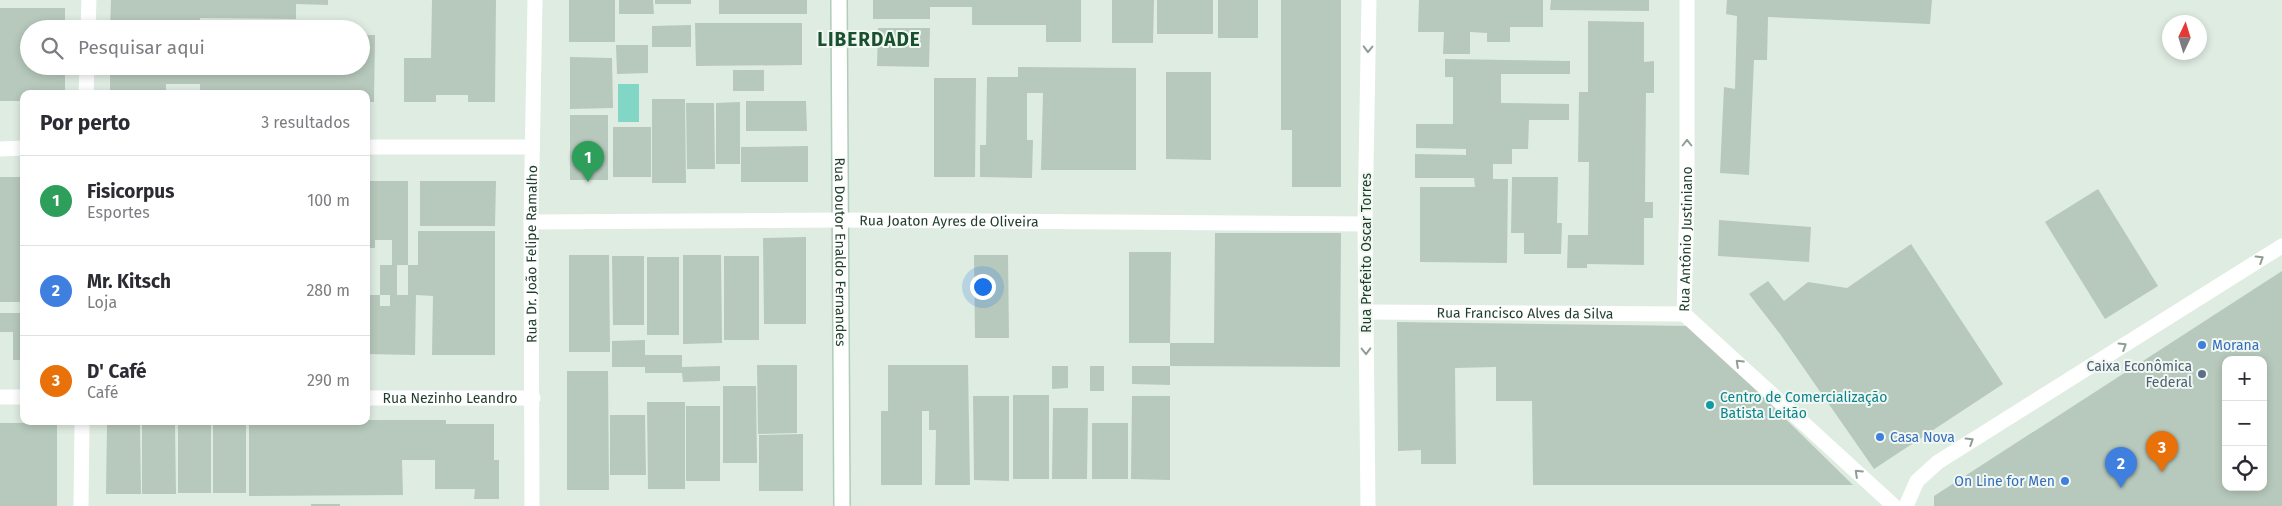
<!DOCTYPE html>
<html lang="pt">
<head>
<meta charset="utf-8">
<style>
  :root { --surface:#fff; --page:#f7f7f7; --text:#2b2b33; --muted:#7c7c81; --line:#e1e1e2; --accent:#2563eb }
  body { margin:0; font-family:"Fira Sans",sans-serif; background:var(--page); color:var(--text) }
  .controls { position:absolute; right:15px; bottom:15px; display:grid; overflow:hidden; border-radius:10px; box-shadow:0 2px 8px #0003 }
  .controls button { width:45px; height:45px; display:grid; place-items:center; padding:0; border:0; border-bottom:1px solid var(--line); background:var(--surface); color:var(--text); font:25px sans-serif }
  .compass { position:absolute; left:2162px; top:15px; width:45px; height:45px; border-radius:50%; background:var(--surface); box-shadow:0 2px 8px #0003; rotate:4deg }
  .you { position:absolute; left:982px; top:286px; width:18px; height:18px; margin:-12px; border:4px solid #fff; border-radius:50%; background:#1a73e8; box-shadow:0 0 0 8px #1a73e833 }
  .badge { display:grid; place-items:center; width:32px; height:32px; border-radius:50%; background:var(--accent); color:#fff; font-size:16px; font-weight:700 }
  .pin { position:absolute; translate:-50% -41px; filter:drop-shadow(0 1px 2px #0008) }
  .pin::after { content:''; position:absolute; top:26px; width:18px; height:15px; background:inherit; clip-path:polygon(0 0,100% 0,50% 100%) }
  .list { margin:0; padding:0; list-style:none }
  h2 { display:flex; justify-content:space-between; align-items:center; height:65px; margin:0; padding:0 20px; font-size:21px }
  h2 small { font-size:16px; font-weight:400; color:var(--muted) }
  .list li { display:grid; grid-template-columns:32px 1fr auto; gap:15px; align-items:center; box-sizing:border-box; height:90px; padding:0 20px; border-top:1px solid var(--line) }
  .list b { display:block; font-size:19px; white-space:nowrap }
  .list p { margin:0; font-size:16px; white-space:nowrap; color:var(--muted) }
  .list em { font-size:16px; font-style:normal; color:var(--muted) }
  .icon { flex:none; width:28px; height:28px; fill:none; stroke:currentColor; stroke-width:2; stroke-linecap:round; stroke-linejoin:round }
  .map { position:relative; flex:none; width:2282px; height:506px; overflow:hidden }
  .search { position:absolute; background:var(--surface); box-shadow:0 2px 8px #0003; left:20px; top:20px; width:350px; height:55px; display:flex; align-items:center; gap:12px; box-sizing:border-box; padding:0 18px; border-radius:28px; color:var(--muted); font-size:19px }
  .panel { position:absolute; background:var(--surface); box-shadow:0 2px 8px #0003; left:20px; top:90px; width:350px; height:335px; border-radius:10px }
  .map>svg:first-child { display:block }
</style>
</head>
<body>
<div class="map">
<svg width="2282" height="506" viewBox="0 0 2282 506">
  <rect width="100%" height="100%" fill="#dfece2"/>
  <rect fill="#82d6c5" x="618" y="84" width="21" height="38"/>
  <g fill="#b7c9bc" fill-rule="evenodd">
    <path d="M111 0H328V5L296 4V19L200 18V25L234 26V29H110Z"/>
    <path d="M432 0H496L495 102H468V95H436V102H404V58H431Z"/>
    <rect x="569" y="0" width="46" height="42"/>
    <path d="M619 0H653L654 14H619Z"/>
    <rect x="655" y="0" width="36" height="4"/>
    <rect x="719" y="0" width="88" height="14"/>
    <path d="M873 0H1081V42H1046V25H972V7H930V19H873Z"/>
    <path d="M1112 0H1154L1153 43H1112Z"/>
    <rect x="1157" y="0" width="56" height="34"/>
    <rect x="1218" y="0" width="40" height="38"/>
    <path d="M1281 0H1341V187H1292V130H1281Z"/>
    <path d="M1419 0H1543V27H1510V42H1487V33L1470 32V54H1443L1444 32H1418Z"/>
    <path d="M1551 0H1649V11L1550 10Z"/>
    <path d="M1727 0H1932L1930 24 1768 17 1767 60H1754L1749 175 1720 173 1724 87 1735 89 1737 16 1726 14Z"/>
    <path d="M0 8H65V29H29V66H65V94H24V101H0Z"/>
    <path d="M1588 21 1644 22V62L1654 61V93H1646L1645 202H1653V218H1644V265L1587 264V268H1567L1568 235H1588L1589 162H1578L1579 92H1588Z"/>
    <path d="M695 23H802V65L696 66Z"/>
    <path d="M691 25V47H652V26Z"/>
    <path d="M273 26 296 27V29H273Z"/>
    <path d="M878 28H930L929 67 877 66Z"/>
    <path d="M361 35H375L374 102H366V94H200V84H166V94H110V66H361Z"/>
    <path d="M616 45H648V73L617 74Z"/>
    <path d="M570 57 612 58 613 108 570 109Z"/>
    <path d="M1445 59 1570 61V74H1501V103L1569 104V120H1529L1528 149H1512V164H1493V179H1508L1507 263 1420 262V187H1475L1474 178H1415V154L1466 155V149L1416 148V124H1453V77H1445Z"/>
    <path d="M1018 67 1136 68V170H1041L1043 93H1027V140H1033L1032 178 980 177V145H986L987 77H1018Z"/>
    <rect x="733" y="70" width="31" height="21"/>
    <path d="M1166 72H1211V160L1166 159Z"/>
    <path d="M934 78H976L975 177H934Z"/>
    <path d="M652 99H685L686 183H652Z"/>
    <path d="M746 101H806L807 131H746Z"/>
    <path d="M740 102V164H716V103Z"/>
    <path d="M686 103H714L715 169H687Z"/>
    <rect x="570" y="115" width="38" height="65"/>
    <rect x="613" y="127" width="38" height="50"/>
    <path d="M808 146V182H741V147Z"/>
    <rect x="0" y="177" width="24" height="125"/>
    <path d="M1512 177H1558L1557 223H1562L1561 254H1524V233H1511Z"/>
    <path d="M366 181H408V265H418V231H495V355H432L433 296 416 295 415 355 366 354V295H380V306H390V295H380V265H392V240H375V248H366ZM397 265H408V295H397Z"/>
    <path d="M420 181H496L495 226H420Z"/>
    <path d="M2098 189 2158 286 2105 319 2045 222Z"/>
    <path d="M1719 220 1811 227 1809 262 1718 256Z"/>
    <path d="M1215 233H1341L1340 367 1170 366V343H1214Z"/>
    <path d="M806 237V324H764L763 238Z"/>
    <path d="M1911 244 2003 384 1874 469 1780 334 1749 294 1768 281 1784 301 1808 282 1847 288Z"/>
    <path d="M1129 252H1171L1170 343H1129Z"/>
    <path d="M569 255H609L610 352H569Z"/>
    <path d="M683 255H721L722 343 683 344Z"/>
    <path d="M974 255H1008L1009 338H975Z"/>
    <path d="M612 256H644V325H613Z"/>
    <rect x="724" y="256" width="35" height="84"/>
    <rect x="647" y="257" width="32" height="78"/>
    <path d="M2282 271V506H1934V496ZM2226 360H2263V487H2226Z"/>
    <path d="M0 313H24V360H13V332H0Z"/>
    <path d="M1397 322 1691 326 1853 485H1533L1532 401H1496V367L1455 368 1456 464H1421V450L1398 451Z"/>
    <path d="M645 340V355H682V367L720 366V381L683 382 682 373H645V367H612V341Z"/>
    <path d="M757 365H797V433L758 434Z"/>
    <path d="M888 365H968L970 485H935L936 430H929V411H922V485H881V411H888Z"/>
    <path d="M1052 366H1068V388L1052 389Z"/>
    <rect x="1090" y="366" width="14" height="25"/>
    <path d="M1132 366H1170V385L1132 384Z"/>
    <path d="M567 371H608L609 490H567Z"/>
    <path d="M723 386H756L757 463H723Z"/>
    <rect x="1013" y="395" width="36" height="84"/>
    <path d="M973 396H1009V481L974 480Z"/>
    <path d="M1132 396H1170V480L1131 479Z"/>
    <path d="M647 402H685V489H648Z"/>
    <rect x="686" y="406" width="34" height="75"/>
    <path d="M1053 408H1088L1087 479H1052Z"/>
    <path d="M610 415H645L646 475H610Z"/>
    <path d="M366 420H446V424H494V460H499V499H474L475 489H435V460H402L403 495 249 496V421H366Z"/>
    <rect x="0" y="423" width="57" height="83"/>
    <rect x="1092" y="423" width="36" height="56"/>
    <rect x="178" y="424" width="33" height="69"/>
    <rect x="213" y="424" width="33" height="69"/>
    <path d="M107 425H140L141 494H106Z"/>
    <path d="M142 425H175L176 494H142Z"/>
    <path d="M803 434V491H759V435Z"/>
    <rect x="311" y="504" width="29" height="2"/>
  </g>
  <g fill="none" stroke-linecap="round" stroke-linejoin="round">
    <defs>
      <g id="secondary">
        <path id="s6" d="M839 0 842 506"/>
      </g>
    </defs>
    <use href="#secondary" stroke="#b1ccb9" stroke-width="18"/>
    <g stroke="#fff" stroke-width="15">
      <path d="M88 29 89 0"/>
      <path d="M86 94 87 66"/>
      <path d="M366 147H532"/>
      <path d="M0 149 24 148"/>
      <path id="s1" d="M531 222 840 220 1365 224"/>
      <path id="s2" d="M1366 312 1684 314"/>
      <path id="s3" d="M1684 314 1687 197V0"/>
      <path d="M1684 314 1894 506"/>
      <path d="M0 397H24"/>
      <path id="s4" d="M366 398H533"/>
      <path d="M81 506 82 421"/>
      <path id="s5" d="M532 506 531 222 535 0"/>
      <path d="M1368 506 1365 224 1369 0"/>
      <path d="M1906 506 1917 481 1938 462 2282 246"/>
    </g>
    <use href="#secondary" stroke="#fff" stroke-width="15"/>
  </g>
  <defs><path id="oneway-chevron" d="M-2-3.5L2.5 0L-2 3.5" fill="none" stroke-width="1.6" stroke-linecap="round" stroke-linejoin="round" transform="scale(1.25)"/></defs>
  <g stroke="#8f9e94">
    <use href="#oneway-chevron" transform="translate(1368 49) rotate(91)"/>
    <use href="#oneway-chevron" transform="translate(1687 143) rotate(-90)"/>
    <use href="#oneway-chevron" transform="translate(2260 259) rotate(-32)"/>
    <use href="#oneway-chevron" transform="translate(2123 346) rotate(-32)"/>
    <use href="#oneway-chevron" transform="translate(1366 351) rotate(89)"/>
    <use href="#oneway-chevron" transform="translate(1739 363) rotate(-137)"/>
    <use href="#oneway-chevron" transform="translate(1970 441) rotate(-32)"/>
    <use href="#oneway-chevron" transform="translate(1858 473) rotate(-137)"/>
  </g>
  <g fill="#3f7fe0" stroke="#f0f8f1" stroke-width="2">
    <circle cx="2202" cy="345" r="5"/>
    <circle cx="1880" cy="437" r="5"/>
    <circle cx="2065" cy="481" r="5"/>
  </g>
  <circle fill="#5c6f8a" stroke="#f0f8f1" stroke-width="2" cx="2202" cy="374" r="5"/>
  <circle fill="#0f9aa8" stroke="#f0f8f1" stroke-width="2" cx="1710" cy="405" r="5"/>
  <g text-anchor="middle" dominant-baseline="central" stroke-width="4" stroke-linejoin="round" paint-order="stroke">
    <g font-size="14" fill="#1f3d2a" stroke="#f0f8f1">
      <text stroke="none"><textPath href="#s1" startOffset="418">Rua Joaton Ayres de Oliveira</textPath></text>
      <text stroke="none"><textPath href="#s3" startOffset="75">Rua Antônio Justiniano</textPath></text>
      <text stroke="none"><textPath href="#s5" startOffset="252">Rua Dr. João Felipe Ramalho</textPath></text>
      <text stroke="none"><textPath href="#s6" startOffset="252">Rua Doutor Enaldo Fernandes</textPath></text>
      <text transform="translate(1366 253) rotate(-90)">Rua Prefeito Oscar Torres</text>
      <text stroke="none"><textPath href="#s2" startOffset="159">Rua Francisco Alves da Silva</textPath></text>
      <text stroke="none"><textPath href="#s4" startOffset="84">Rua Nezinho Leandro</textPath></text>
    </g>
    <g font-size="14" fill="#366cbe" stroke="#f0f8f1" text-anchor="start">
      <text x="2212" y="345">Morana</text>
      <text x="1890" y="437">Casa Nova</text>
      <text x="2055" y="481" text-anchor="end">On Line for Men</text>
    </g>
    <g font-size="14" fill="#4e5e75" stroke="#f0f8f1" text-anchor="end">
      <text x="2192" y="366">Caixa Econômica<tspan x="2192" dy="16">Federal</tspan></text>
    </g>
    <g font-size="14" fill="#0d838f" stroke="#f0f8f1" text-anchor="start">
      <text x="1720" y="397">Centro de Comercialização<tspan x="1720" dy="16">Batista Leitão</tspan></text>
    </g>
    <g font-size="19" font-weight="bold" letter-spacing="1" fill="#195030" stroke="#f0f8f1">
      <text x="869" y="39">LIBERDADE</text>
    </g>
  </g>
</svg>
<div class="controls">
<button>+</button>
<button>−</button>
<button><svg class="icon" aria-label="locate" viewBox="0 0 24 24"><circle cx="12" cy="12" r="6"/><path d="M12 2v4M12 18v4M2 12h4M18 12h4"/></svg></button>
</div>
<svg class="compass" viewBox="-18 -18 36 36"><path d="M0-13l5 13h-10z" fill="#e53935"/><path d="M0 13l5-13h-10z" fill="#7c7c81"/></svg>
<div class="you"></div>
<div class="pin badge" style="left:588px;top:182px;background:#2e9e5b">1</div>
<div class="pin badge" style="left:2121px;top:488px;background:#3f7fe0">2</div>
<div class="pin badge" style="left:2162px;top:472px;background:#e8710a">3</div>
<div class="search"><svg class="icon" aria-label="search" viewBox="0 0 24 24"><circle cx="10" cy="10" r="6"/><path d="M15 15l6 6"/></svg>Pesquisar aqui</div>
<section class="panel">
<h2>Por perto<small>3 resultados</small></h2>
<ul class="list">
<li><span class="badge" style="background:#2e9e5b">1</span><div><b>Fisicorpus</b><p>Esportes</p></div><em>100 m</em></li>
<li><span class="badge" style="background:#3f7fe0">2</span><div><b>Mr. Kitsch</b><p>Loja</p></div><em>280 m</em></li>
<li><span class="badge" style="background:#e8710a">3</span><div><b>D' Café</b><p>Café</p></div><em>290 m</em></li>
</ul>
</section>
</div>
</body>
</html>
